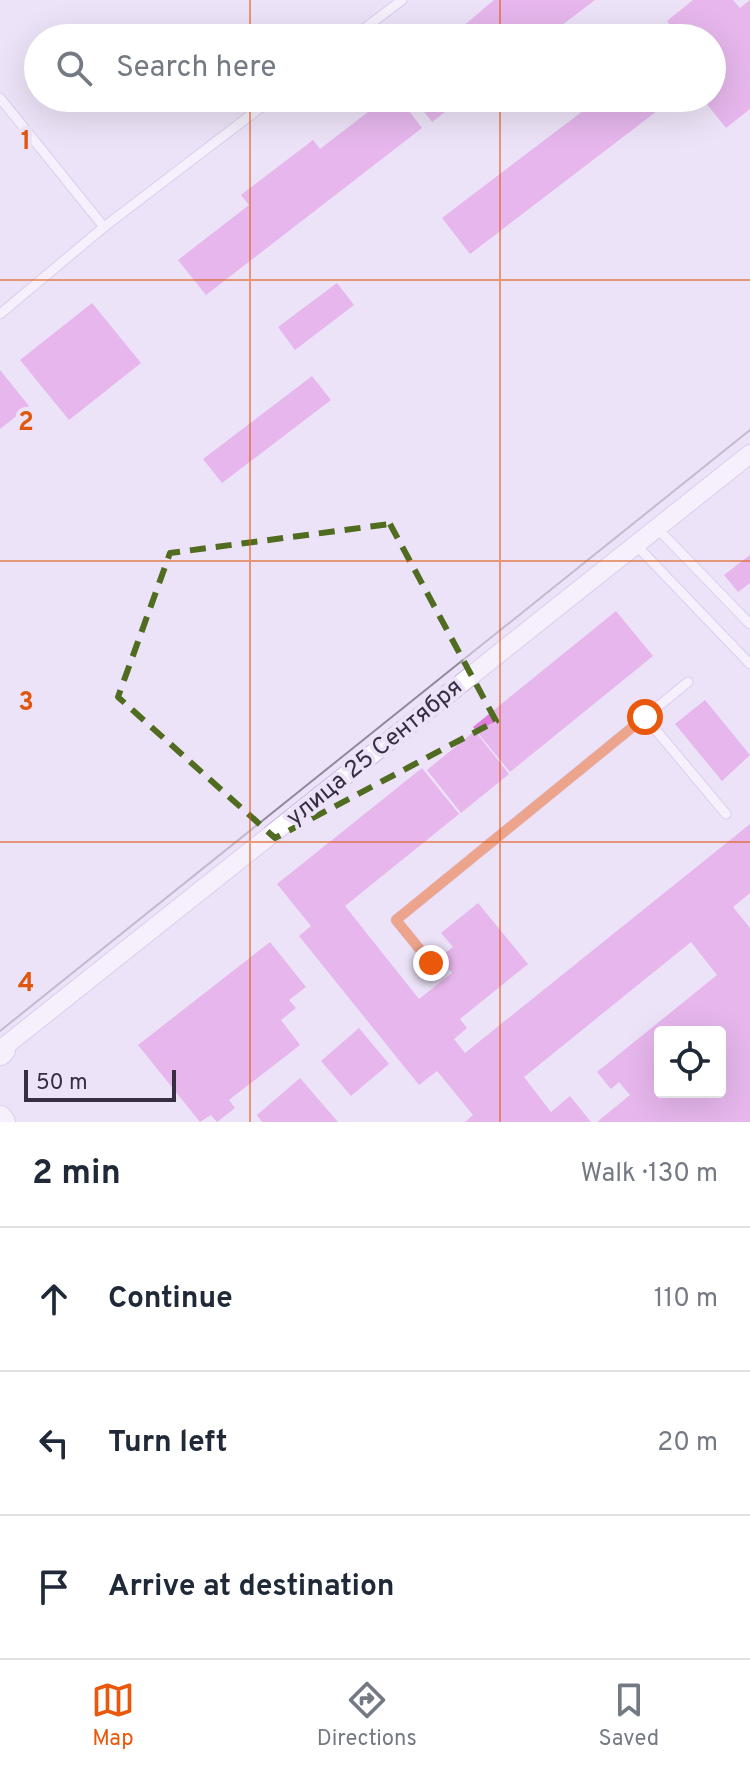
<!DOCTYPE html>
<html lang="en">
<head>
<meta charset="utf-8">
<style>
  :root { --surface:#fff; --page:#f6f6f7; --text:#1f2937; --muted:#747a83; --line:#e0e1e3; --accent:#ea580c }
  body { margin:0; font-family:Overpass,sans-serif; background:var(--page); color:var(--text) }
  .controls { position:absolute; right:24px; bottom:24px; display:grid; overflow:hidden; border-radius:8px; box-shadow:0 8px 32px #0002 }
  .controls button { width:72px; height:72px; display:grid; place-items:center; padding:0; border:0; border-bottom:2px solid var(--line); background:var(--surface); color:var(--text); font:40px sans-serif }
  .scale { position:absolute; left:24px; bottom:20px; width:152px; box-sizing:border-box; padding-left:8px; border:4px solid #382e42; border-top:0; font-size:22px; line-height:28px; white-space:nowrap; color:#382e42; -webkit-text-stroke:6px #ede3f8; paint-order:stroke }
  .stop { position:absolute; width:24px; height:24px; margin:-18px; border:6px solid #ea580c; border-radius:50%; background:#fff }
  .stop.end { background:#ea580c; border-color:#fff; box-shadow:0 2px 8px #0008 }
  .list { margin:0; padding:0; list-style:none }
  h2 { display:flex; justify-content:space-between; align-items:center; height:104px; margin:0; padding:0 32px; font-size:34px }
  h2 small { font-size:26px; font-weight:400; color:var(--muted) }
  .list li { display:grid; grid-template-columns:52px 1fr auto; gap:24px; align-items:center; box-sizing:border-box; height:144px; padding:0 32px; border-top:2px solid var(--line) }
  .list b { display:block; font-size:30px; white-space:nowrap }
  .list em { font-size:26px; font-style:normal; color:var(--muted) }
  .icon { flex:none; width:44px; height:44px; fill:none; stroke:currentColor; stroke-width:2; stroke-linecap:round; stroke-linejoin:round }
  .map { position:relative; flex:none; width:750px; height:1122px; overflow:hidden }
  .search { position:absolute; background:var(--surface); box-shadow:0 8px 32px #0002; left:24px; right:24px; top:24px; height:88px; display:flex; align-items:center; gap:20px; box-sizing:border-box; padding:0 28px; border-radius:44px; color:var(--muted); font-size:30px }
  .sheet { height:536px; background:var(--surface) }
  nav { display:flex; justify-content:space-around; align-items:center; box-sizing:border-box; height:112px; border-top:2px solid var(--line); background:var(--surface); font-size:22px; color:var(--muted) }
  nav a { display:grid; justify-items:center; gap:4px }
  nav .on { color:var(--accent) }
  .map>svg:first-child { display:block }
</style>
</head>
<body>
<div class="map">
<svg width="750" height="1122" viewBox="0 0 750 1122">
  <rect width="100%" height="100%" fill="#ede3f8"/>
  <g fill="#de7edd" fill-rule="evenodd">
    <path d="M494 0H595L545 38H449Z"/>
    <path d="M693 0H733L740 8 750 0V109L726 128 702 98H712V38H680L667 21Z"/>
    <path d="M386 98H399L422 128 206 295 178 260 249 205 241 195 313 140 320 149Z"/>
    <path d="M428 98H463L432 122 419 105Z"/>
    <path d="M600 98H674L470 254 442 218Z"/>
    <path d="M337 283 354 305 295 350 278 327Z"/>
    <path d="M92 303 141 363 69 420 20 360Z"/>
    <path d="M0 370 29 406 0 429Z"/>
    <path d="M312 376 331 400 222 483 203 459Z"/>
    <path d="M750 555V583L738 592 724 575Z"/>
    <path d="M616 611 653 656 510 772 473 727Z"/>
    <path d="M705 700 750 755 722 781 675 724Z"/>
    <path d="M475 731 509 774 461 813 427 770Z"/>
    <path d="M422 768 459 814 345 906 419 999 452 973 440 957 453 947 441 933 478 903 528 964 460 1019 467 1028 454 1039 465 1053 750 824V893L733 907 750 928V1122H597L630 1095 619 1082 611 1089 597 1072 717 975 691 942 524 1077 551 1112 570 1096 591 1122H465L473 1115 437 1071 419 1085 299 936 311 926 277 884ZM660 1032H720V1092H660Z"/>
    <path d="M270 942 306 987 289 1000 296 1008 281 1020 300 1045 229 1100 235 1108 217 1122 211 1115 200 1122 138 1045Z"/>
    <path d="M359 1028 389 1064 351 1096 321 1061Z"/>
    <path d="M300 1078 338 1122H262L257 1115Z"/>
  </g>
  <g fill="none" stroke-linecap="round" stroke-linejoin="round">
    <defs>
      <g id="lane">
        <path d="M352 38 402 0"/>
        <path d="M0 98 104 227"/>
        <path d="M0 314 104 227 273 98"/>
        <path d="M657 528 750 624"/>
        <path d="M636 545 750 664"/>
        <path d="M645 717 726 814"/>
        <path d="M431 963 396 920 688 682"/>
      </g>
      <path id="street" d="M0 1050 750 454"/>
      <g id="secondary">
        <path d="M0 1053 3 1050"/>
        <path d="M0 1118 3 1122"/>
      </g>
    </defs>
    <use href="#lane" stroke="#cab1e4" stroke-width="11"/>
    <use href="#street" stroke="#cab1e4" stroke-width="20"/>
    <use href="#secondary" stroke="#cab1e4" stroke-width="26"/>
    <use href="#lane" stroke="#fff" stroke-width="9"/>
    <use href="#street" stroke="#fff" stroke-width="18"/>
    <use href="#secondary" stroke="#fff" stroke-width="24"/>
    <path stroke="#92889d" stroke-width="2" d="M0 1031 750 430"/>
  </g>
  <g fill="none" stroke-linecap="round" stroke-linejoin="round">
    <path stroke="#ea580c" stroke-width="10" d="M431 963 396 920 645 717"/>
  </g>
  <path d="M0 0H750V1122H0ZM390 524 496 721 275 838 118 697 170 553Z" fill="#ede3f8" fill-opacity=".55" fill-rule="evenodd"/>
  <path fill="none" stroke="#506c20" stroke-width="6" stroke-dasharray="16 10" stroke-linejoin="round" d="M390 524 496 721 275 838 118 697 170 553Z"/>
  <path fill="none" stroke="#df570f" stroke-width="2" stroke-opacity="0.55" d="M250 0V38M500 0V38M250 98V1122M500 98V1122M0 280H750M0 561H750M0 842H750"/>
  <g text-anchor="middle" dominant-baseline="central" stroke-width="8" stroke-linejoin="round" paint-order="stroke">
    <g font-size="24" fill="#382e42" stroke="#ede3f8">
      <text transform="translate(375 753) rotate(-39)">улица 25 Сентября</text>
    </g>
  </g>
  <g font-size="26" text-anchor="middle" font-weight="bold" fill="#df570f" stroke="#ede3f8" stroke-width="8" stroke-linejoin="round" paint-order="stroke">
    <text x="26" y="149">1</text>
    <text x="26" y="430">2</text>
    <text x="26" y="710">3</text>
    <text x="26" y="991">4</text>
  </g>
</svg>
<div class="controls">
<button><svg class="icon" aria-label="locate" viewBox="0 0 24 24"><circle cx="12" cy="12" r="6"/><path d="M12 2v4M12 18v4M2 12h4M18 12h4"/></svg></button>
</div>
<div class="scale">50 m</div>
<div class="stop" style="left:645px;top:717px"></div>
<div class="stop end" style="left:431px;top:963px"></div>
<div class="search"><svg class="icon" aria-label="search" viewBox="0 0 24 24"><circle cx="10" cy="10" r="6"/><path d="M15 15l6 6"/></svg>Search here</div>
</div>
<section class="sheet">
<h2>2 min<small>Walk · 130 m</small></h2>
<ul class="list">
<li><svg class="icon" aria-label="ahead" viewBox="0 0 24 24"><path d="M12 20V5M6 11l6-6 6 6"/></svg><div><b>Continue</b></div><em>110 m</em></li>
<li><svg class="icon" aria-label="left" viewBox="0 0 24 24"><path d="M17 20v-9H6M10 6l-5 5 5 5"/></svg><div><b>Turn left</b></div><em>20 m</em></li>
<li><svg class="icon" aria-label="arrive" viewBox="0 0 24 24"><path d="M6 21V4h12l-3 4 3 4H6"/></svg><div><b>Arrive at destination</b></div></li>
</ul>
</section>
<nav>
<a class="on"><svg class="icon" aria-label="map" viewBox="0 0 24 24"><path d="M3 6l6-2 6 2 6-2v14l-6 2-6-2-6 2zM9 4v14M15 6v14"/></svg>Map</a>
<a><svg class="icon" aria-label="directions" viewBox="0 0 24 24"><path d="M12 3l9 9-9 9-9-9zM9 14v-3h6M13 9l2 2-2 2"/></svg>Directions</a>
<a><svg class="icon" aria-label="saved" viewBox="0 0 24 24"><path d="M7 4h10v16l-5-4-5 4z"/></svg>Saved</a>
</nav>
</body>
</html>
